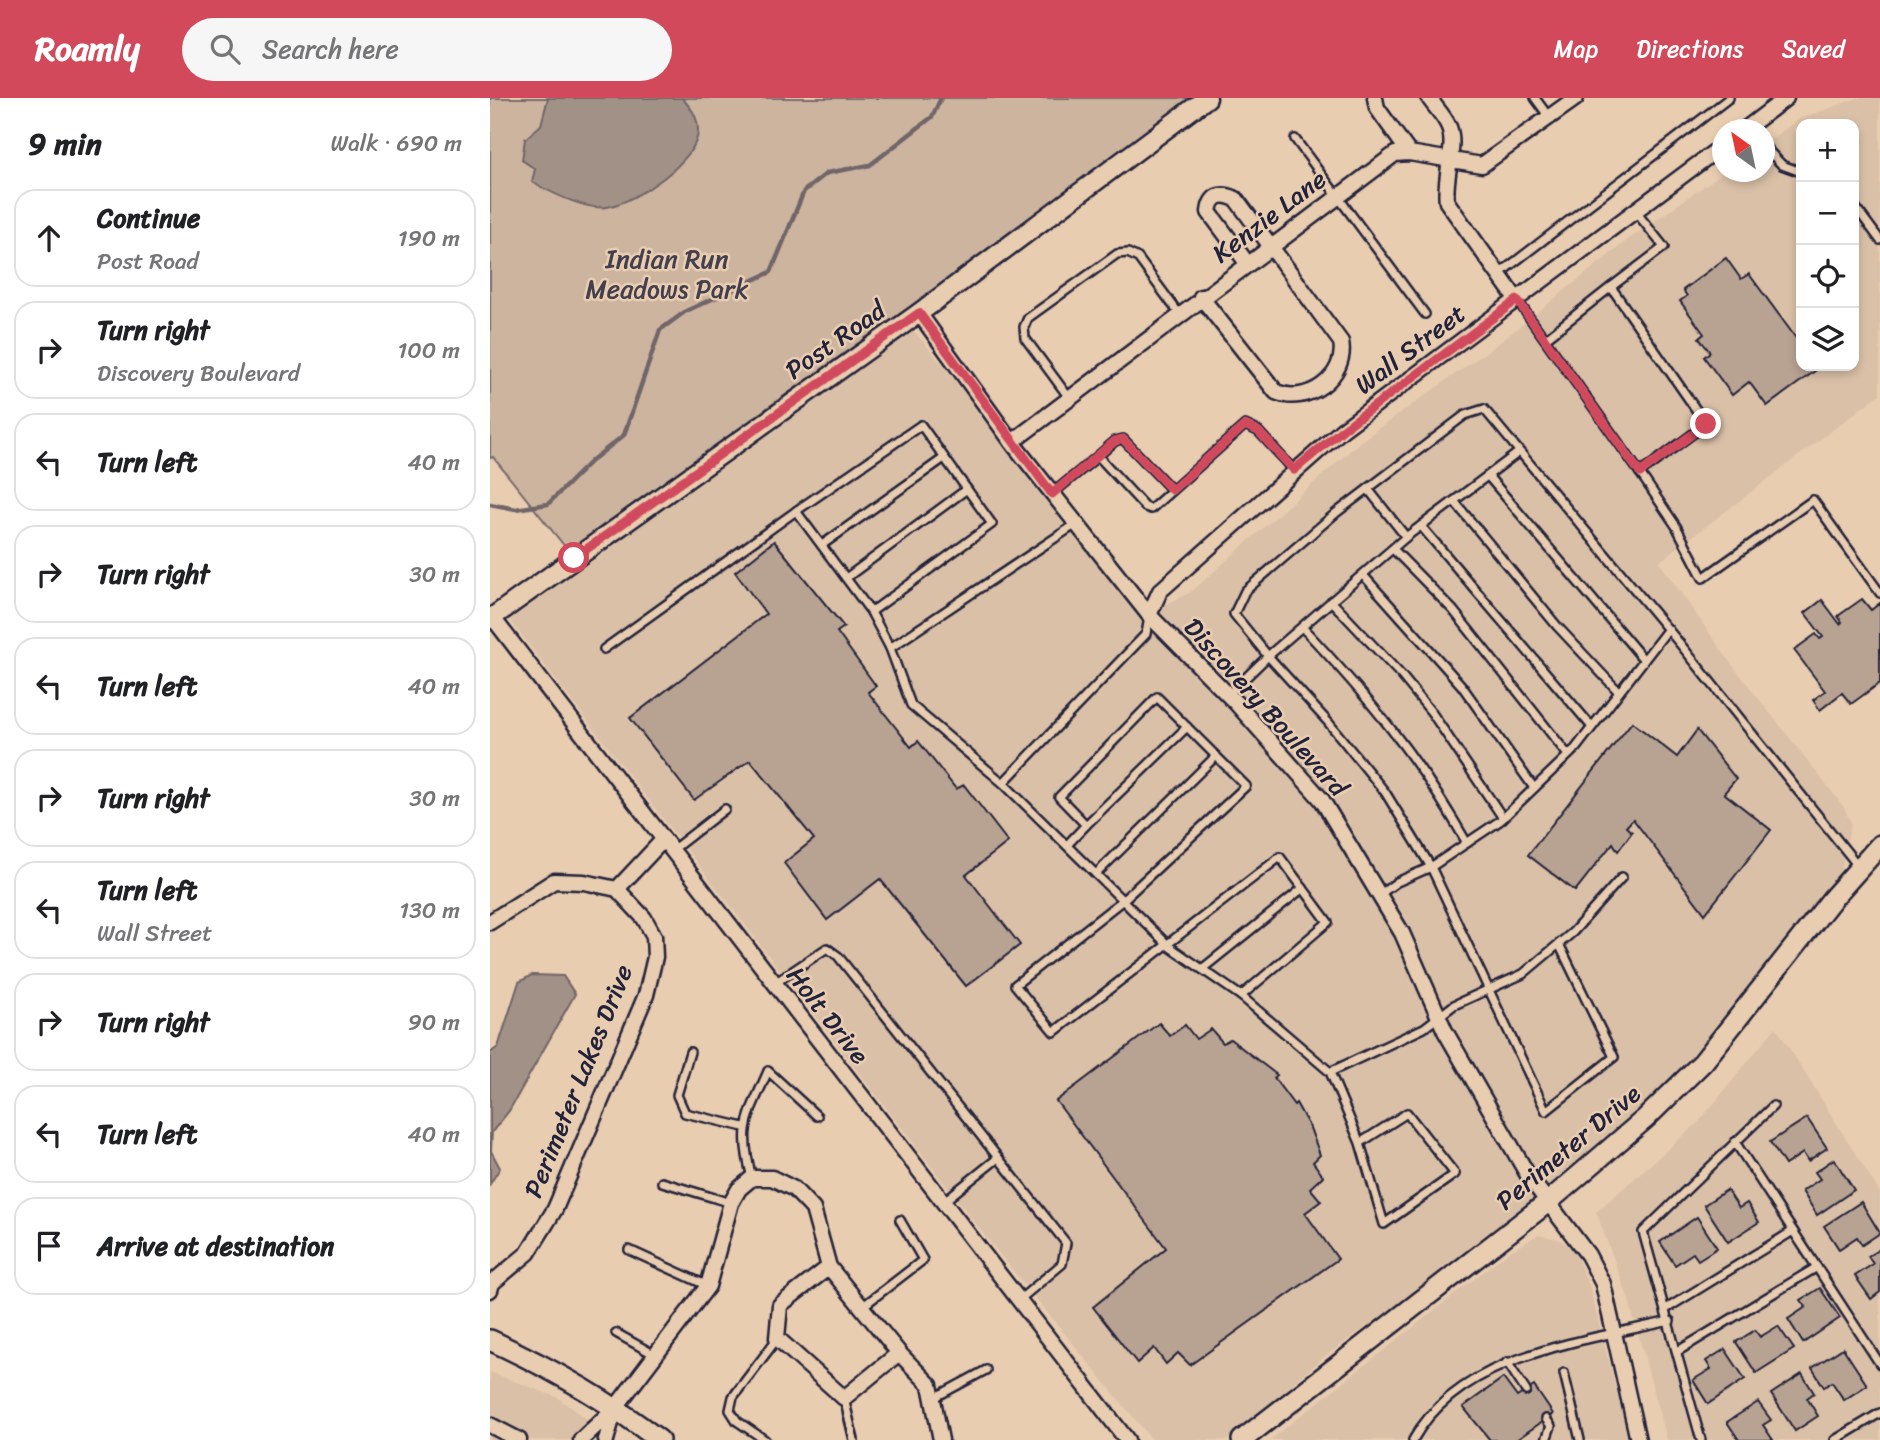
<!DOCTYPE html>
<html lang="en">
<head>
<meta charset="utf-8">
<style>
  :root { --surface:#fff; --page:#f6f6f6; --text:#202124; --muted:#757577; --line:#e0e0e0; --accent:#d1495b }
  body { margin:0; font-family:Sriracha,sans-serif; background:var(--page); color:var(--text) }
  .controls { position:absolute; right:21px; top:21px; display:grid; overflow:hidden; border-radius:14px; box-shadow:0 4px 10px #0003 }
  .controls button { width:63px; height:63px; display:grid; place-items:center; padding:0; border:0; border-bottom:2px solid var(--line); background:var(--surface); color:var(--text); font:35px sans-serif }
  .compass { position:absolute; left:1222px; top:21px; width:63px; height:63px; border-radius:50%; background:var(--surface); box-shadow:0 4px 10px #0003; rotate:327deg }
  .stop { position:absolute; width:21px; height:21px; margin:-16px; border:5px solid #d1495b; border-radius:50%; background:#fff }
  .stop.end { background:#d1495b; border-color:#fff; box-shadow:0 2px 7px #0008 }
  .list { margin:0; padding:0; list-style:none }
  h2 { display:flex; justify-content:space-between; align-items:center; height:91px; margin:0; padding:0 28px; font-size:30px }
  h2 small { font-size:23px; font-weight:400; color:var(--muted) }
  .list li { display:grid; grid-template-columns:46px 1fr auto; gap:21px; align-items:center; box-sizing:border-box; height:98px; margin:0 14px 14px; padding:0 14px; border:2px solid var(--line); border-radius:21px }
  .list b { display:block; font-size:26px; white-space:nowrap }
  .list p { margin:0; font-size:23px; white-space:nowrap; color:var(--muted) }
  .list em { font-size:23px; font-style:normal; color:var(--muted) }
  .icon { flex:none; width:38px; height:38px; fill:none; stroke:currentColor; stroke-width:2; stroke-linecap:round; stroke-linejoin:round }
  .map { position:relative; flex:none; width:1390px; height:1342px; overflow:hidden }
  header { display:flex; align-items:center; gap:42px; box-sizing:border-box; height:98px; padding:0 35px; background:var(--accent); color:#fff }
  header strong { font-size:33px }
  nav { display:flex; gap:38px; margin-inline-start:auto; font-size:24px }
  .search { width:490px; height:63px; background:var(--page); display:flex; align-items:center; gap:18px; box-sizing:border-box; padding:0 24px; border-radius:38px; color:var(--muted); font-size:26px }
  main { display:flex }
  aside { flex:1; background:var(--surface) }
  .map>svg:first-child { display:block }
</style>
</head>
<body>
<header>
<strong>Roamly</strong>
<div class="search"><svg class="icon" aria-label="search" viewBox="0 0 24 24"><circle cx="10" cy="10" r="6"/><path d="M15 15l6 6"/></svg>Search here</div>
<nav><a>Map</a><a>Directions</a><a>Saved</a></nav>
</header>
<main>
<aside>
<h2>9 min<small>Walk · 690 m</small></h2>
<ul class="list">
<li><svg class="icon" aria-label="ahead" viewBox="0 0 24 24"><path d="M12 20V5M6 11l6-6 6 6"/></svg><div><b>Continue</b><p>Post Road</p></div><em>190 m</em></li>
<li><svg class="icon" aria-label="right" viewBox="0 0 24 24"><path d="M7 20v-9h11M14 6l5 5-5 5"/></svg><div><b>Turn right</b><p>Discovery Boulevard</p></div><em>100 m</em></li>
<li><svg class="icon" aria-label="left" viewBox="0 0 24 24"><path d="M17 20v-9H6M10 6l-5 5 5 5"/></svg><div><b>Turn left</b></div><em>40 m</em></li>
<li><svg class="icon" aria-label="right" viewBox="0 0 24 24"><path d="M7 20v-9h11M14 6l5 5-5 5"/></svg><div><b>Turn right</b></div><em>30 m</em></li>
<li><svg class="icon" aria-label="left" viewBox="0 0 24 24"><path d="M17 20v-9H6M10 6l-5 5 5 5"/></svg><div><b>Turn left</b></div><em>40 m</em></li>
<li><svg class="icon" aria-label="right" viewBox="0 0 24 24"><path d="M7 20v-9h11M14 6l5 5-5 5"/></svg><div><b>Turn right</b></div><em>30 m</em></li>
<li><svg class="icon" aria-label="left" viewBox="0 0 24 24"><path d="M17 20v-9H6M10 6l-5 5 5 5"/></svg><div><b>Turn left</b><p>Wall Street</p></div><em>130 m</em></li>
<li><svg class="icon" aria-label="right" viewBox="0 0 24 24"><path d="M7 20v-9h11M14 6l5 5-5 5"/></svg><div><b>Turn right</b></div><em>90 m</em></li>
<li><svg class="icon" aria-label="left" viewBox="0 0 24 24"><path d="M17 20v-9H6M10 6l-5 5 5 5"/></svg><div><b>Turn left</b></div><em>40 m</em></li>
<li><svg class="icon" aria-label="arrive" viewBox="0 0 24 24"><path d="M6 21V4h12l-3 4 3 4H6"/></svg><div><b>Arrive at destination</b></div></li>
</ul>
</aside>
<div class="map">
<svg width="1390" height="1342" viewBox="0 0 1390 1342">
  <rect width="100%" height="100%" fill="#e9cdb0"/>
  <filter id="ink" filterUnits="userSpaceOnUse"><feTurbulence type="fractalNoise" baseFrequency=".0143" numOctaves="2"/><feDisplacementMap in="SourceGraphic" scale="14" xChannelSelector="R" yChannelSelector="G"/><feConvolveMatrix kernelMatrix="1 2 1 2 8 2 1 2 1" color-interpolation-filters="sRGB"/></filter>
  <g filter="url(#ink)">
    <g fill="#dac0a7" fill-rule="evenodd">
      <path d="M1368 0H1390V296L1169 464 1240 564 1353 708 1361 725 1350 776 1216 942 1164 998 1086 1070 998 1141 834 1259 737 1342H662L498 1142 18 520 422 231 488 307 638 502 673 508 701 494 871 343 1009 245 1139 141 1234 74H1274L1275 45 1309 21ZM1311 26H1364V268H1311Z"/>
      <path d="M1286 929 1390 1095V1342H1177L1139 1202 1106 1114 1209 1024Z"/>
      <path d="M1048 1137 1069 1141 1084 1152 1099 1187 1139 1342H780L1017 1155Z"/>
      <path d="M0 1274 67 1299 126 1342H0Z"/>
    </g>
    <path fill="#ccb49f" stroke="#776b6d" stroke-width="2" d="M0 0H697L704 10 84 460 3 359 0 360Z"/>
    <g fill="#a29186" stroke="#6f6568" stroke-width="2">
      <path d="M58 0H192C201 10 208 18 208 33 208 63 144 105 117 109 97 113 60 94 42 84L45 71 32 62 35 41 51 27Z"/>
      <path d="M42 877 73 878 85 896 19 1013 2 1034 1 1053 10 1070 0 1086V955L8 949 29 884Z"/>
    </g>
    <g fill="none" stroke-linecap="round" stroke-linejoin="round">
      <path stroke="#6f6568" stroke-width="4.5" d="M0 406 26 411 58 406 101 363 134 337 170 232 196 213 281 174 314 93 337 75 380 67 442 19 451 0"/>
    </g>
    <g fill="#b8a393" stroke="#22223b" stroke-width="2">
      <path d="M1236 160 1251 181 1259 176 1311 247V268L1329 270 1277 308 1259 284 1242 297 1214 259 1220 254 1209 240 1214 236 1190 203 1197 198 1193 192Z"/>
      <path d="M284 443 354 529 347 534 386 588 378 594 421 649 428 643 466 691 474 687 518 744 476 777 530 847 476 888 390 781 337 822 294 765 324 741 260 662 204 702 140 620 276 516 245 474Z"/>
      <path d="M1372 501 1381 512 1390 505V585L1361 606 1352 595 1330 612 1323 602 1335 593 1304 552 1326 536 1330 541 1333 539 1315 515 1332 502 1350 526 1352 524 1348 518Z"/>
      <path d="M1142 624 1187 659 1207 632 1246 681 1234 695 1281 732 1215 816 1143 721 1136 729 1142 734 1128 753 1123 745 1085 793 1038 757Z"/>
      <path d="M669 925 680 938 695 927 706 941 721 931 733 945 740 941 787 977 784 980 804 1007 806 1005 820 1030 830 1057 823 1064 833 1078 820 1090 831 1103 815 1115 848 1161 700 1267 688 1255 676 1266 664 1250 647 1265 603 1209 676 1150 566 1003Z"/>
      <path d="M1317 1020 1337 1050 1318 1063 1313 1055 1295 1067 1280 1044Z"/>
      <path d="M1344 1061 1364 1092 1327 1117 1312 1093 1330 1081 1325 1074Z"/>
      <path d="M1237 1092 1249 1110 1257 1105 1269 1124 1238 1144 1214 1107Z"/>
      <path d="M1371 1104 1390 1135 1372 1147 1367 1139 1349 1151 1334 1128Z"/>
      <path d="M1207 1119 1227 1150 1208 1162 1203 1155 1185 1167 1170 1144Z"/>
      <path d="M1390 1151V1194L1381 1201 1365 1178 1383 1166 1378 1158Z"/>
      <path d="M1330 1190 1350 1220 1313 1245 1298 1221 1316 1209 1311 1202Z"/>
      <path d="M1288 1228 1304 1251 1266 1275 1246 1244 1265 1232 1270 1239Z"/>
      <path d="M1353 1250 1377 1287 1354 1302 1342 1284 1334 1289 1322 1270Z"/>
      <path d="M1235 1251 1255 1281 1218 1306 1203 1282 1221 1271 1216 1263Z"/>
      <path d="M1312 1276 1324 1295 1317 1300 1328 1318 1305 1333 1281 1296Z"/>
      <path d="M1013 1280 1027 1299 1044 1288 1063 1316 1026 1342H1000L973 1309Z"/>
      <path d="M1268 1304 1281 1322 1273 1327 1283 1342H1249L1237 1324Z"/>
    </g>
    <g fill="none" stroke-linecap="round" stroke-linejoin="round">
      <defs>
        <g id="service">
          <path d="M1045 0 1059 19"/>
          <path d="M805 41 935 216"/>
          <path d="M1274 48 1292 67 1311 74"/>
          <path d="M1364 107 1390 142"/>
          <path d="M1009 176 1239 0"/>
          <path d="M1121 189 1174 149 1146 114"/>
          <path d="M1027 202 1150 375 1216 326 1121 189 1055 241"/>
          <path d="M580 301 535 240 534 229 538 220 627 156 638 155 648 160 690 217"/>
          <path d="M608 358 625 343 633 341 682 392"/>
          <path d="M1150 375 1186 428 1213 480 1323 402 1390 495"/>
          <path d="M998 378 1154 562"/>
          <path d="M878 391 916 439 778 558 838 624 895 694 941 769 907 784 889 797"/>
          <path d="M563 395 608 358 655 409 661 411 755 327 768 333 804 372"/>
          <path d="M964 403 1067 528 1129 594"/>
          <path d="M306 413 431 327 502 426 381 514"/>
          <path d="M931 428 1102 629"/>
          <path d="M916 439 1029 354"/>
          <path d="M332 447 454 360"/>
          <path d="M903 451 963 512 1078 657"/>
          <path d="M873 477 972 588 1044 690"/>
          <path d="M356 480 477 391"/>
          <path d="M841 503 911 577 942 615 1013 720"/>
          <path d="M659 519 656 536 513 685 680 849 751 898 840 974 934 930 964 907 1033 876 1083 834 1132 779"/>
          <path d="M812 529C880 601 928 659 977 745"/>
          <path d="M114 551 306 413 381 514 400 550"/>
          <path d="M738 597 778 558 744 516 755 493 846 415 975 317 994 311 1191 547 1369 769"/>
          <path d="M513 685 421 607 400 550 586 426"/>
          <path d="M596 727 697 629"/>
          <path d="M577 747 596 727 569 699 667 599 756 688 633 802 525 887 564 934 790 759 838 824 751 898"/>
          <path d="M181 753 235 711"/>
          <path d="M606 776 726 658"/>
          <path d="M1069 846 1124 959 1056 1013 941 769 1011 722 1086 650 1178 531"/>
          <path d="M712 871 813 790"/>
          <path d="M285 885 337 850 348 858 576 1145 572 1166 529 1202"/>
          <path d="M200 954 187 997 195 1015 254 1029"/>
          <path d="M840 974 870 1045 894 1126 965 1076 917 1015 870 1045"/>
          <path d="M1245 1044 1390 1266"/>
          <path d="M262 1080C248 1028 258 1020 278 973L327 1018"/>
          <path d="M172 1084 241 1105"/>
          <path d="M453 1104 508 1060"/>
          <path d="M139 1152 218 1188"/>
          <path d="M372 1209 433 1162 410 1122"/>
          <path d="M1176 1211 1303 1133"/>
          <path d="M126 1235 165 1257"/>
          <path d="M1188 1253 1327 1169"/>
          <path d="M1017 1264 1036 1293"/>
          <path d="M1074 1275 1090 1342"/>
          <path d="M354 1300 364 1342"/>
          <path d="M444 1300 496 1272"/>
          <path d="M1056 1321 1061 1328 1056 1342"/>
          <path d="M275 1342 247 1323 240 1312 243 1299 287 1241"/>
          <path d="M923 1342C971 1256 1094 1243 1180 1223"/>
          <path d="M1211 1342 1153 1134 1283 1008"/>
          <path d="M1345 1342 1390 1315"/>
        </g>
        <g id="minor">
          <path d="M885 0 887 10 919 55"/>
          <path d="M939 0C945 9 954 18 958 27 968 46 953 80 957 104L1027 202"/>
          <path d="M1254 32 1296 0"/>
          <path d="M711 199 786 294C817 308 858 278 851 244L746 101C731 94 721 97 719 114L757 165"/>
          <path d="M429 215 524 347 659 517 746 605 832 702 912 835 955 933 1039 1079 1098 1157 1113 1186 1148 1342"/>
          <path d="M522 344 905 56 919 55 992 67 1086 0"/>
          <path d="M659 517 670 493 852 332 1232 48"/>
          <path d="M3 520 637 1342"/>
          <path d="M127 791 172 743"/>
          <path d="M0 824 64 783 94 784 127 791 154 820 164 838 165 859 156 897 65 1111 38 1155 2 1185 0 1192"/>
          <path d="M339 1169 290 1207 287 1240 354 1300 409 1255"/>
          <path d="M0 1327 29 1342"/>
          <path d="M91 1342 126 1309 218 1188 241 1105 249 1091 262 1080H282L304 1091 323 1111 339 1169 409 1255 440 1287 451 1342"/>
          <path d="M116 1342 125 1311"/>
        </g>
        <path id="tertiary" d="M0 521 429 215 717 0"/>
        <g id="secondary">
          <path d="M0 1242C61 1270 116 1301 169 1342"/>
          <path d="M752 1342 1058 1104 1156 1020 1213 964 1342 801 1390 747"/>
        </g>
      </defs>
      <use href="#service" stroke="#22223b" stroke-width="12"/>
      <use href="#minor" stroke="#22223b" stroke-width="19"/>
      <use href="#tertiary" stroke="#22223b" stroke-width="23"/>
      <use href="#secondary" stroke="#22223b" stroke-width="24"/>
      <use href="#service" stroke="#e9cdb0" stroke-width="7"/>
      <use href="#minor" stroke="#e9cdb0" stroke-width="14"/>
      <use href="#tertiary" stroke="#e9cdb0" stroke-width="18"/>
      <use href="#secondary" stroke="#e9cdb0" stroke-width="19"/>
    </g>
  </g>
  <g fill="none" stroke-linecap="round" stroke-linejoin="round" filter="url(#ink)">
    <path stroke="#d1495b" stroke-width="9" d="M84 460 429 215 562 396 625 343 633 341 682 392 755 327 768 333 804 372 852 332 1027 202 1150 375 1216 326"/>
  </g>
  <g text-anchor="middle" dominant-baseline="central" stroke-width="5" stroke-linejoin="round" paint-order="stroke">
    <g font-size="26" fill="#22223b" stroke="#e9cdb0">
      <text transform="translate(779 118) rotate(-37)">Kenzie Lane</text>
      <text transform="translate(345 242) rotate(-35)">Post Road</text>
      <text transform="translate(920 251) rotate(-37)">Wall Street</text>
      <text transform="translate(776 609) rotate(48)">Discovery Boulevard</text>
      <text transform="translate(338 917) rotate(52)">Holt Drive</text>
      <text transform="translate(88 983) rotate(-68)">Perimeter Lakes Drive</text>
      <text transform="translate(1078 1049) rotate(-40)">Perimeter Drive</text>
    </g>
    <g font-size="26" fill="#443f4f" stroke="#e9cdb0">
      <text x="177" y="161">Indian Run<tspan x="177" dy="30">Meadows Park</tspan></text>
    </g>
  </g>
</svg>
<div class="controls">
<button>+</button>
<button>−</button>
<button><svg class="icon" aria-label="locate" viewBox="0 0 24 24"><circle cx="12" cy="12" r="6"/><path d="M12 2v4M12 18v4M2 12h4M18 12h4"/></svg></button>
<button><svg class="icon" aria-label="layers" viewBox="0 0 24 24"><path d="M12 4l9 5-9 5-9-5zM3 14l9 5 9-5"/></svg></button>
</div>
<svg class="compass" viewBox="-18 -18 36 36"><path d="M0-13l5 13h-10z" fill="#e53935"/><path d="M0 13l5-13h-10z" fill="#757577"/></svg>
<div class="stop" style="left:84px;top:460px"></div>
<div class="stop end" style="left:1216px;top:326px"></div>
</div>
</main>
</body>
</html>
